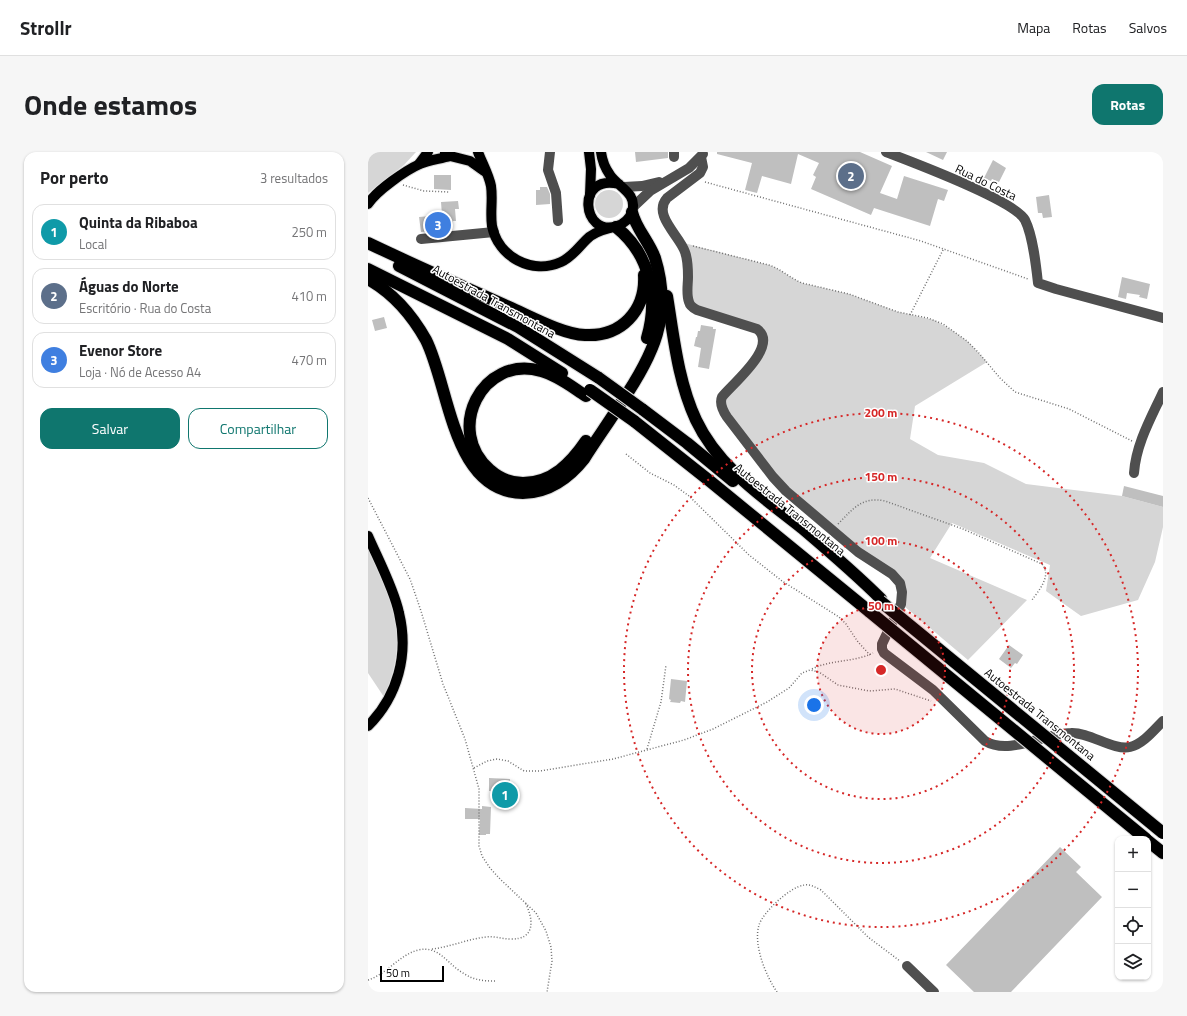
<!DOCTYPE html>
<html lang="pt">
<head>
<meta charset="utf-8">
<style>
  :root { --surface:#fff; --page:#f6f6f6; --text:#202124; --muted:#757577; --line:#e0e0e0; --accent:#0f766e }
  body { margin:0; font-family:"Titillium Web",sans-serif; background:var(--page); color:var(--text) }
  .controls { position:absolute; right:12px; bottom:12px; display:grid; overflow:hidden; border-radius:8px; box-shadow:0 1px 3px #0004 }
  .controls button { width:36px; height:36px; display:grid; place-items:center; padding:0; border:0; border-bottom:1px solid var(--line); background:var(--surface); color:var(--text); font:20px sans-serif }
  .scale { position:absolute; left:12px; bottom:10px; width:64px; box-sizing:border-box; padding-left:4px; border:2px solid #000; border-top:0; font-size:11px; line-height:14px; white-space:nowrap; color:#000; -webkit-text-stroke:3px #fff; paint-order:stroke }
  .you { position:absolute; left:446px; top:553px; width:14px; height:14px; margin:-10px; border:3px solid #fff; border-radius:50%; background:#1a73e8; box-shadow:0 0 0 6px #1a73e833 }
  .badge { display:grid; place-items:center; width:26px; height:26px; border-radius:50%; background:var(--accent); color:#fff; font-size:13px; font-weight:700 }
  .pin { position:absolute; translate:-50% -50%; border:2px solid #fff; box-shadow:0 1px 4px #0006 }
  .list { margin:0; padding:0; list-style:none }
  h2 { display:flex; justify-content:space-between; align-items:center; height:52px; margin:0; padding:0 16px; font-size:17px }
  h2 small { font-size:13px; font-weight:400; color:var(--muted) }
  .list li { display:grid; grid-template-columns:26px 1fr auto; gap:12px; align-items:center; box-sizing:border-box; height:56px; margin:0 8px 8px; padding:0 8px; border:1px solid var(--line); border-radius:12px }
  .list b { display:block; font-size:15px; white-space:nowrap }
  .list p { margin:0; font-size:13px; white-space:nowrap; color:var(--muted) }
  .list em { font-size:13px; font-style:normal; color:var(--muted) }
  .actions { display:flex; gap:8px; padding:12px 16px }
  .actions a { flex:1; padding:9px 0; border:1px solid var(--accent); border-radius:12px; text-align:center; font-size:14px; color:var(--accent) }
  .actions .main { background:var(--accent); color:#fff }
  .icon { flex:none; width:22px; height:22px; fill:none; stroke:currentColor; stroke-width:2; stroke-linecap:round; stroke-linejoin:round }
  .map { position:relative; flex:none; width:795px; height:840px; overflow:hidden; border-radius:12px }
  header { display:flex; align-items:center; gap:24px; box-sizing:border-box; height:56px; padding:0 20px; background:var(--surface); border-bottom:1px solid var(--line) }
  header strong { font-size:19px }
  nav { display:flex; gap:22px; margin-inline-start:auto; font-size:14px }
  .intro { display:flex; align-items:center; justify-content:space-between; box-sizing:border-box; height:96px; padding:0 24px }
  h1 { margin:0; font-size:28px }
  .button { padding:10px 18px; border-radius:12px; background:var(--accent); color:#fff; font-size:14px; font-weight:700 }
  main { display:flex; gap:24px; padding:0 24px }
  aside { flex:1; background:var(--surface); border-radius:12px; box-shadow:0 1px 3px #0004 }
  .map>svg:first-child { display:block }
</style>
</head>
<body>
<header>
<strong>Strollr</strong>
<nav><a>Mapa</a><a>Rotas</a><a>Salvos</a></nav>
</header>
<div class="intro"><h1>Onde estamos</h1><a class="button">Rotas</a></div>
<main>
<aside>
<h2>Por perto<small>3 resultados</small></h2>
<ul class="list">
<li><span class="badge" style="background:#0f9aa8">1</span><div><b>Quinta da Ribaboa</b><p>Local</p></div><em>250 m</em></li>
<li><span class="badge" style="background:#5c6f8a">2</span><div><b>Águas do Norte</b><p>Escritório · Rua do Costa</p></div><em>410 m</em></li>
<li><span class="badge" style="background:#3f7fe0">3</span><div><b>Evenor Store</b><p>Loja · Nó de Acesso A4</p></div><em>470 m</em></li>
</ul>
<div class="actions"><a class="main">Salvar</a><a>Compartilhar</a></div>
</aside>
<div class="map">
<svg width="795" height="840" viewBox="0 0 795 840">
  <rect width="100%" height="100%" fill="#fff"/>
  <g fill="#d6d6d6">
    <path d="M0 0H48L36 13 0 41Z"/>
    <circle cx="241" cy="52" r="14"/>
    <path d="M316 91 401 113C413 117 422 126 434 131L481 142 530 160 566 168 585 179 599 189 619 210 547 254 542 287 570 303 616 311 658 332 754 344 795 355V375L787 410 770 448 713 464 678 439 682 413 584 371 562 406 659 448 600 508 537 455 538 438 502 404 425 342 367 273 356 249 398 185 332 156 324 150Z"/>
    <path d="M0 394C24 449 43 485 16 545L0 521Z"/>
  </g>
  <g fill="#bfbfbf">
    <path d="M267 0H300V6L268 10Z"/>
    <path d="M349 0H492L524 14 512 41 529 47 536 24 580 38 576 49 570 47 562 74 506 56 503 63 443 37 448 25 445 23 451 11 430 2 423 32 394 24 389 41 377 38 384 11 349 2Z"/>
    <path d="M558 0H579L575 8Z"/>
    <path d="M625 8 638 16 631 30 624 27 623 29 616 26Z"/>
    <path d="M66 23H83V38L66 37Z"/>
    <path d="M172 35H179L182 42V52L168 53V38H172Z"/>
    <path d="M681 43 684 65 675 66 674 61H670L668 45Z"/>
    <path d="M90 49 91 57H87L88 69H85V74H83V78L53 80 51 65 74 63 73 50Z"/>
    <path d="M754 125 782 132 779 147 771 145 772 143 759 141 758 147 750 145Z"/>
    <path d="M16 165 19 176 7 179 4 168Z"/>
    <path d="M333 173 345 175V177H348L341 217 330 215 333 196 326 194 328 185H329L330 179H332Z"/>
    <path d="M756 334 795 344V355L754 344Z"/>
    <path d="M641 493 655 503 649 512 647 511 643 516 631 507Z"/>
    <path d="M303 527 319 529 317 550 313 549 312 551 302 550 303 548 301 547Z"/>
    <path d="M121 626 142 627 141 656 131 655V639H121Z"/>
    <path d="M114 654 123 655 122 682H118V683H111L112 667H97V656L114 657Z"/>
    <path d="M692 695 713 715 708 720 734 745 643 840H606L578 813Z"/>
  </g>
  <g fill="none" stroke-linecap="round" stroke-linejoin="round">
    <defs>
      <g id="major">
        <path d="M110 0C114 11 121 23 123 34 125 47 122 61 124 74 130 105 164 123 193 110 204 105 210 96 218 88 224 81 234 78 242 76"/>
        <path d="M221 0 223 17 222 43"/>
        <path d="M233 0C234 8 237 16 242 23 250 35 270 41 264 60 262 66 256 72 249 74 214 86 207 21 251 32"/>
        <path d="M77 1 82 4 102 9 116 19"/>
        <path d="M51 12 60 0"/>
        <path d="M0 52C8 39 38 18 52 12 61 8 72 7 82 4"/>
        <path d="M0 384C10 407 26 437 31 461 41 502 30 544 0 574"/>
      </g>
      <g id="highway">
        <path d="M248 75C282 102 291 145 279 186"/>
        <path d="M0 91C46 113 94 134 141 155 162 164 194 182 217 183 253 185 278 159 276 123"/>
        <path d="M31 114 150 175 231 226"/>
        <path d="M0 117 140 187 194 221"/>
        <path d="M0 127C25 141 44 163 58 188 82 236 84 340 155 341 180 341 201 326 216 307 228 288 241 270 253 251 285 204 305 164 287 106 281 89 268 77 264 60"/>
        <path d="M299 144C306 187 310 229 328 268 350 315 395 345 434 376 461 399 488 422 513 447"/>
        <path d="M218 244C204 235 189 223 173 219 114 202 76 279 122 318 131 326 142 331 155 331 184 331 203 311 218 289"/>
        <path d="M274 257 319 291 365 329"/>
        <path d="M266 269 343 330 502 460"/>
        <path d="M780 689 795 701"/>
      </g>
    </defs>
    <use href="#major" stroke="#dbdbdb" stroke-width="12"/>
    <use href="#highway" stroke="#dbdbdb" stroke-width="14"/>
    <g stroke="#717171" stroke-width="1.5" stroke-dasharray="1 2" stroke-linecap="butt">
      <path d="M337 30 553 89 660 127"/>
      <path d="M35 33 56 39 82 40"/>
      <path d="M325 94 401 113C413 117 422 126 434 131L481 142 530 160 560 166 575 172 599 189 610 200 632 226 647 240 701 257 764 289"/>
      <path d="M542 163 576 96"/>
      <path d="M258 302 282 321 306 333 321 344 381 403 414 429 471 465 478 472 490 490 502 503"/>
      <path d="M0 346 42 427 53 459 75 532 97 587 111 637V694L114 704 122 716 132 727 168 761 178 779 183 795 184 809 179 840"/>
      <path d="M470 372C485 357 494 344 517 349L595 377 674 412C684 424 671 438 664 448"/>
      <path d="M444 517C464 507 484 511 505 501"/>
      <path d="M279 597 293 550 298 513"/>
      <path d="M106 616 119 609 129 607 140 609 156 619H172L245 607 316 588 345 577 399 550 421 536 434 521 442 518 451 520 470 533 501 539 527 537 563 549"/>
      <path d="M64 797C82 795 100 787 118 785 127 784 134 787 142 787 169 788 165 766 157 750"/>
      <path d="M0 828C19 822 31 803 50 798 71 793 79 812 95 821 105 828 115 829 127 829"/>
      <path d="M409 840C398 824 385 793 391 773 395 760 422 735 436 733 442 732 447 735 453 738L500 785 532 809"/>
    </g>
    <g stroke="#4f4f4f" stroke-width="10">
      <path d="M182 0 180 18 188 41 190 69"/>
      <path d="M306 0V5"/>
      <path d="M518 0C544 10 646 48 657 68 665 84 668 113 670 131L688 137 795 166"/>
      <path d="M333 5 335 15 332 21 299 46C284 63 312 84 317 100 320 108 320 117 320 125 320 133 318 142 321 150 322 154 325 156 329 158L389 177C412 194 363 233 354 245 351 252 355 259 359 265L405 325 418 339 490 400 524 422 532 431 534 440 533 452 514 492V497L516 501 565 538 617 589C642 604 676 581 703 581 721 580 746 599 762 595 775 592 786 578 795 569"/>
      <path d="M256 35 274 34 291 30"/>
      <path d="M265 55 282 39 321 16 335 2"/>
      <path d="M53 87 126 80"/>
      <path d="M766 321C768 292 783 266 795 240"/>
      <path d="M539 814 566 840"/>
    </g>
    <use href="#major" stroke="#000" stroke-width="10"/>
    <use href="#highway" stroke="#000" stroke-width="12"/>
    <defs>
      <g id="highway-bridge">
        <path d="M231 226 274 257"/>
        <path d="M222 238 266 269"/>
        <path d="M512 449 795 681"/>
        <path d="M502 460 778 687"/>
      </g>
    </defs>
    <use href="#highway-bridge" stroke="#dbdbdb" stroke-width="14" stroke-linecap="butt"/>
    <use href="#highway-bridge" stroke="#000" stroke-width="12"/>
  </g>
  <circle cx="513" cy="518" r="64" fill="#d62828" fill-opacity=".12"/>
  <g fill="none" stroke="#d62828" stroke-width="2" stroke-dasharray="2 4">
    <circle cx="513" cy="518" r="64"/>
    <circle cx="513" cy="518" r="129"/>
    <circle cx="513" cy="518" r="193"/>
    <circle cx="513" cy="518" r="257"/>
  </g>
  <g text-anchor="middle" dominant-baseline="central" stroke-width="3" stroke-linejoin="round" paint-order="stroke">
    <g font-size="12" fill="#000" stroke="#fff">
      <text transform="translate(618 30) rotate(26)">Rua do Costa</text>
      <text transform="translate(126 149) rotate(29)">Autoestrada Transmontana</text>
      <text transform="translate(422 357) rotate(39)">Autoestrada Transmontana</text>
      <text transform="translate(672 562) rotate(39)">Autoestrada Transmontana</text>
    </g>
  </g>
  <circle cx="513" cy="518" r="6" fill="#d62828" stroke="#fff" stroke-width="2"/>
  <g font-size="12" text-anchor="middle" font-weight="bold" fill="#d62828" stroke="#fff" stroke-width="3" stroke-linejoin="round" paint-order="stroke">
    <text x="513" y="265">200 m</text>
    <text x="513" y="329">150 m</text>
    <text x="513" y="393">100 m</text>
    <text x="513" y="458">50 m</text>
  </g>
</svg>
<div class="controls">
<button>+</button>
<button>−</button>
<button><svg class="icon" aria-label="locate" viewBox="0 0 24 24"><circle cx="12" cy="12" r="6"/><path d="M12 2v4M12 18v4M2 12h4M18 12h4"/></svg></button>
<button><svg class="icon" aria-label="layers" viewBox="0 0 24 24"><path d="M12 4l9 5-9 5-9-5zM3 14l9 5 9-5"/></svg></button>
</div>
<div class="scale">50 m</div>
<div class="you"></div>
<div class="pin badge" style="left:137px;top:643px;background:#0f9aa8">1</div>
<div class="pin badge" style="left:483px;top:24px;background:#5c6f8a">2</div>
<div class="pin badge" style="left:70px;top:73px;background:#3f7fe0">3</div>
</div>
</main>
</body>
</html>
